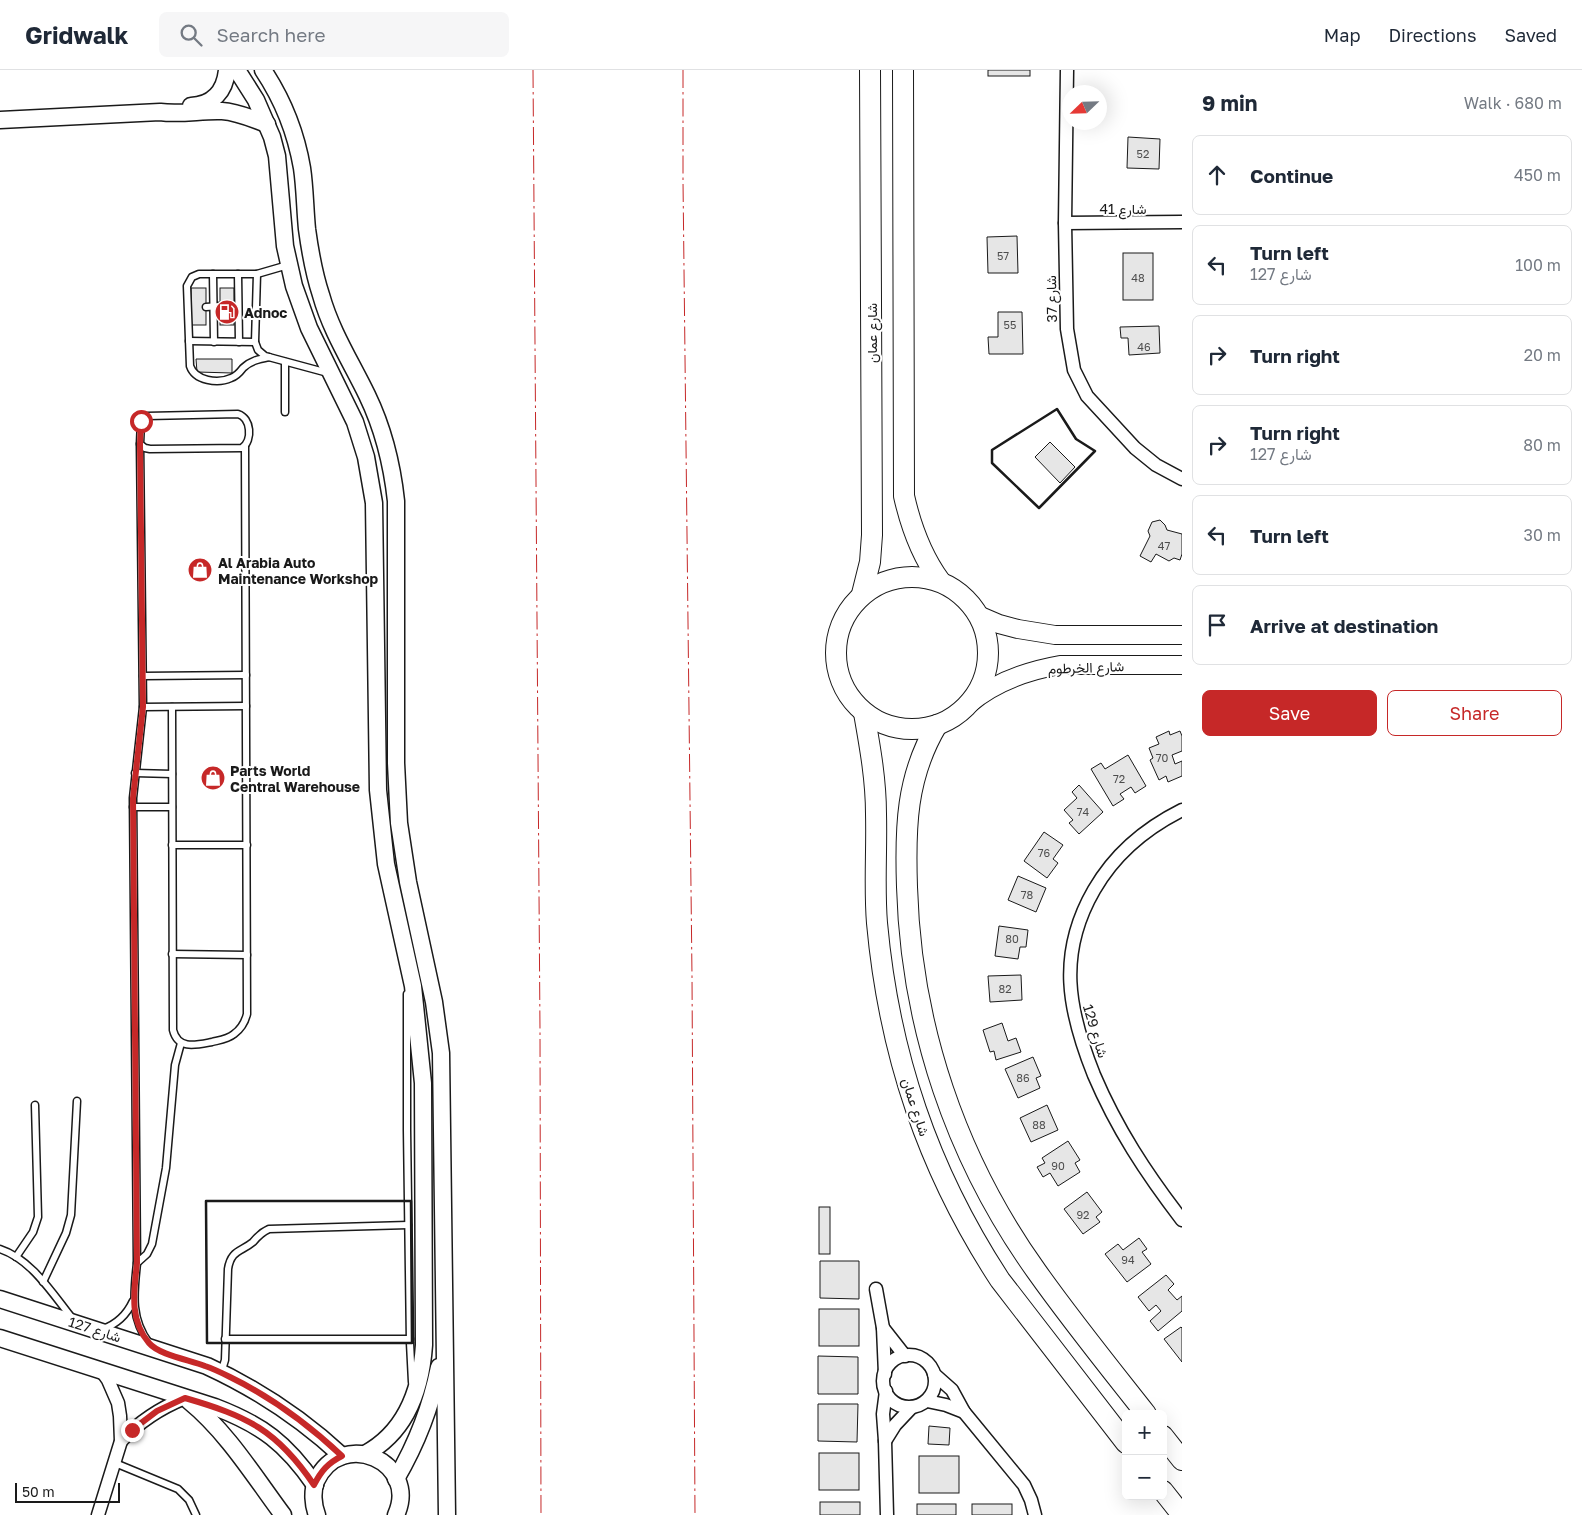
<!DOCTYPE html>
<html lang="en">
<head>
<meta charset="utf-8">
<style>
  :root { --surface:#fff; --page:#f6f6f7; --text:#1f2937; --muted:#747a83; --line:#e0e1e3; --accent:#c62828 }
  body { margin:0; font-family:"Golos Text",Vazirmatn,sans-serif; background:var(--page); color:var(--text) }
  .controls { position:absolute; right:15px; bottom:15px; display:grid; overflow:hidden; border-radius:8px; box-shadow:0 5px 20px #0002 }
  .controls button { width:45px; height:45px; display:grid; place-items:center; padding:0; border:0; border-bottom:1px solid var(--line); background:var(--surface); color:var(--text); font:25px sans-serif }
  .compass { position:absolute; left:1062px; top:15px; width:45px; height:45px; border-radius:50%; background:var(--surface); box-shadow:0 5px 20px #0002; rotate:247deg }
  .scale { position:absolute; left:15px; bottom:12px; width:105px; box-sizing:border-box; padding-left:5px; border:2px solid #1a1a1a; border-top:0; font-size:14px; line-height:18px; white-space:nowrap; color:#1a1a1a; -webkit-text-stroke:4px #fff; paint-order:stroke }
  .stop { position:absolute; width:15px; height:15px; margin:-11px; border:4px solid #c62828; border-radius:50%; background:#fff }
  .stop.end { background:#c62828; border-color:#fff; box-shadow:0 1px 5px #0008 }
  .list { margin:0; padding:0; list-style:none }
  h2 { display:flex; justify-content:space-between; align-items:center; height:65px; margin:0; padding:0 20px; font-size:21px }
  h2 small { font-size:16px; font-weight:400; color:var(--muted) }
  .list li { display:grid; grid-template-columns:32px 1fr auto; gap:15px; align-items:center; box-sizing:border-box; height:80px; margin:0 10px 10px; padding:0 10px; border:1px solid var(--line); border-radius:8px }
  .list b { display:block; font-size:19px; white-space:nowrap }
  .list p { margin:0; font-size:16px; white-space:nowrap; color:var(--muted) }
  .list em { font-size:16px; font-style:normal; color:var(--muted) }
  .actions { display:flex; gap:10px; padding:15px 20px }
  .actions a { flex:1; padding:11px 0; border:1px solid var(--accent); border-radius:8px; text-align:center; font-size:18px; color:var(--accent) }
  .actions .main { background:var(--accent); color:#fff }
  .icon { flex:none; width:28px; height:28px; fill:none; stroke:currentColor; stroke-width:2; stroke-linecap:round; stroke-linejoin:round }
  .map { position:relative; flex:none; width:1182px; height:1445px; overflow:hidden }
  header { display:flex; align-items:center; gap:30px; box-sizing:border-box; height:70px; padding:0 25px; background:var(--surface); border-bottom:1px solid var(--line) }
  header strong { font-size:24px }
  nav { display:flex; gap:28px; margin-inline-start:auto; font-size:18px }
  .search { width:350px; height:45px; background:var(--page); display:flex; align-items:center; gap:12px; box-sizing:border-box; padding:0 18px; border-radius:8px; color:var(--muted); font-size:19px }
  main { display:flex }
  aside { flex:1; background:var(--surface) }
  .map>svg:first-child { display:block }
</style>
</head>
<body>
<header>
<strong>Gridwalk</strong>
<div class="search"><svg class="icon" aria-label="search" viewBox="0 0 24 24"><circle cx="10" cy="10" r="6"/><path d="M15 15l6 6"/></svg>Search here</div>
<nav><a>Map</a><a>Directions</a><a>Saved</a></nav>
</header>
<main>
<div class="map">
<svg width="1182" height="1445" viewBox="0 0 1182 1445">
  <rect width="100%" height="100%" fill="#fff"/>
  <g fill="#e6e6e6" stroke="#1a1a1a">
    <rect x="988" y="0" width="42" height="6"/>
    <path d="M1128 67 1160 69 1159 99 1127 98Z"/>
    <path d="M1017 166 1018 203H988L987 167Z"/>
    <rect x="1123" y="183" width="30" height="47"/>
    <rect x="191" y="218" width="15" height="37"/>
    <rect x="220" y="218" width="14" height="37"/>
    <path d="M998 242H1022L1023 284H989L988 267H998Z"/>
    <path d="M1159 256 1160 283 1129 285 1128 268H1121L1120 257Z"/>
    <path d="M196 289H232V303L197 302Z"/>
    <path d="M1050 372 1075 397 1060 413 1035 387Z"/>
    <path d="M1160 450 1165 455 1167 460 1182 464V484L1180 490 1174 488 1169 491 1156 484 1151 492 1140 486 1150 466 1148 461 1152 452Z"/>
    <path d="M1169 661 1170 665 1180 661 1182 666V681L1172 685 1175 694 1182 691V706L1168 712 1166 706 1159 710 1150 690 1153 688 1149 678 1159 674 1156 667Z"/>
    <path d="M1128 685 1146 716 1135 723 1131 717 1120 724 1124 729 1113 736 1091 699 1101 693 1105 699Z"/>
    <path d="M1079 715 1103 742 1079 764 1069 753 1073 750 1064 740 1077 728 1072 722Z"/>
    <path d="M1044 762 1063 775 1053 789 1058 793 1047 808 1024 791Z"/>
    <path d="M1018 806 1046 818 1036 842 1008 830Z"/>
    <path d="M999 856 1028 860 1026 877H1020L1018 889 995 886Z"/>
    <path d="M1021 905 1022 930 990 932 988 906Z"/>
    <path d="M1002 953 1008 971 1016 968 1021 982 996 990 994 981 990 982 983 960Z"/>
    <path d="M1033 987 1041 1006 1036 1008 1040 1018 1018 1028 1005 999Z"/>
    <path d="M1047 1035 1058 1060 1031 1072 1020 1048Z"/>
    <path d="M1068 1071 1080 1090 1075 1093 1080 1102 1058 1116 1050 1103 1043 1107 1037 1097 1045 1093 1042 1088Z"/>
    <path d="M1087 1122 1102 1142 1096 1147 1100 1152 1083 1164 1064 1139Z"/>
    <rect x="819" y="1137" width="11" height="47"/>
    <path d="M1139 1168 1147 1179 1142 1182 1151 1194 1127 1212 1105 1184 1118 1174 1123 1180Z"/>
    <path d="M820 1191H859V1229L820 1228Z"/>
    <path d="M1166 1205 1174 1214 1168 1220 1177 1230 1182 1226V1241L1158 1261 1150 1251 1161 1241 1156 1235 1149 1241 1138 1227Z"/>
    <rect x="819" y="1239" width="40" height="37"/>
    <path d="M1181 1257 1182 1258V1292L1164 1269Z"/>
    <path d="M818 1286 858 1287V1324H818Z"/>
    <path d="M818 1334H858L857 1372 818 1371Z"/>
    <path d="M929 1356 950 1358 949 1375 928 1374Z"/>
    <rect x="819" y="1383" width="40" height="37"/>
    <rect x="919" y="1386" width="40" height="37"/>
    <rect x="820" y="1432" width="40" height="13"/>
    <rect x="917" y="1434" width="39" height="11"/>
    <rect x="972" y="1434" width="40" height="11"/>
  </g>
  <g fill="none" stroke-linecap="round" stroke-linejoin="round">
    <defs>
      <g id="service">
        <path d="M213 204 214 272"/>
        <path d="M238 204 239 272"/>
        <path d="M257 204 255 272 258 280 265 286 328 303"/>
        <path d="M206 237 220 236"/>
        <path d="M189 271 255 272"/>
        <path d="M269 287C259 289 250 291 243 298 240 302 237 306 231 308 218 314 195 311 190 296L187 216 192 207 199 204H257L288 195"/>
        <path d="M285 292V342"/>
        <path d="M238 344C251 348 253 370 242 378L150 379 145 378 140 374 141 351 147 346Z"/>
        <path d="M140 374 143 637 133 728 137 1193C134 1222 130 1248 149 1273"/>
        <path d="M143 606 246 605"/>
        <path d="M143 637 246 636"/>
        <path d="M172 637 173 960C178 980 196 975 212 972 220 970 228 969 234 964 241 959 245 952 247 944L245 376"/>
        <path d="M135 703 172 704"/>
        <path d="M133 737H172"/>
        <path d="M172 775H247"/>
        <path d="M172 884 247 885"/>
        <path d="M407 924V1060L410 1273 412 1312"/>
        <path d="M0 1179C31 1189 52 1223 72 1248"/>
        <path d="M16 1187 33 1162 38 1147 35 1035"/>
        <path d="M137 1193 147 1184 152 1174 166 1098 175 995 181 973"/>
        <path d="M43 1212 66 1163 71 1145 77 1031"/>
        <path d="M103 1259C117 1254 127 1244 133 1231"/>
        <path d="M225 1269H410"/>
        <path d="M221 1303 225 1290 228 1199C231 1180 241 1182 253 1172 258 1166 262 1162 269 1159L408 1155"/>
        <path d="M115 1393 178 1419 189 1430 196 1445"/>
      </g>
      <g id="minor">
        <path d="M1067 0 1065 153 1067 259 1074 300 1087 326 1135 378 1156 395 1182 409"/>
        <path d="M1065 153 1182 152"/>
        <path d="M1182 740C1146 758 1114 785 1094 820 1057 884 1068 940 1094 1005 1117 1059 1146 1103 1182 1150"/>
        <path d="M876 1219 883 1258 885 1304"/>
        <path d="M883 1258 905 1286"/>
        <circle cx="909" cy="1311" r="26"/>
        <path d="M934 1304 952 1320 964 1342 1024 1415 1031 1430 1035 1445"/>
        <path d="M886 1321 883 1344 885 1371 887 1445"/>
        <path d="M927 1331 946 1335 964 1342"/>
        <path d="M121 1371C140 1351 160 1338 185 1328"/>
        <path d="M885 1371 895 1355 912 1337"/>
        <path d="M98 1445 121 1371 120 1346 118 1333 108 1310 101 1300"/>
      </g>
      <g id="tertiary">
        <path d="M237 0 256 30 272 67 277 86 285 176 294 216 309 258 355 352 366 387 374 433 378 720 386 794 413 916 423 1013 424 1275C421 1319 406 1362 365 1384"/>
        <path d="M263 0C283 30 296 63 302 98 305 118 305 139 307 159 310 181 314 204 321 225 331 261 351 292 367 325 383 358 392 394 396 431V693L399 753 408 812 434 932 441 983 447 1445"/>
        <path d="M191 36C213 35 225 21 227 0"/>
        <path d="M0 50 160 42C181 45 202 40 222 41 238 42 253 49 267 54"/>
        <path d="M0 1229 207 1296C257 1319 301 1348 342 1386"/>
        <path d="M0 1268 215 1337C262 1355 286 1373 315 1415"/>
        <path d="M189 1331C227 1362 254 1406 283 1445"/>
        <path d="M396 1409C417 1373 431 1337 439 1297"/>
        <path d="M317 1445C313 1435 312 1421 316 1411 342 1356 420 1393 396 1445"/>
      </g>
      <g id="secondary">
        <path d="M978 545 999 554 1018 559 1055 565H1182"/>
        <path d="M969 634C995 612 1026 601 1060 595H1182"/>
      </g>
      <g id="primary">
        <path d="M903 0 904 426C911 457 921 485 940 511"/>
        <circle cx="912" cy="583" r="76"/>
        <path d="M862 524 870 492 872 465 870 0"/>
        <path d="M864 643C870 677 876 710 876 744 877 780 874 817 877 853 889 984 928 1100 1000 1210L1126 1373"/>
        <path d="M937 655C906 707 905 758 907 817 911 956 956 1089 1037 1202 1071 1250 1109 1297 1146 1344"/>
        <path d="M1163 1366 1182 1390"/>
        <path d="M1163 1421 1182 1445"/>
      </g>
    </defs>
    <use href="#service" stroke="#1a1a1a" stroke-width="9"/>
    <use href="#minor" stroke="#1a1a1a" stroke-width="15"/>
    <use href="#tertiary" stroke="#1a1a1a" stroke-width="19"/>
    <use href="#secondary" stroke="#1a1a1a" stroke-width="20"/>
    <use href="#primary" stroke="#1a1a1a" stroke-width="22"/>
    <use href="#service" stroke="#fff" stroke-width="6"/>
    <use href="#minor" stroke="#fff" stroke-width="12"/>
    <use href="#tertiary" stroke="#fff" stroke-width="16"/>
    <use href="#secondary" stroke="#fff" stroke-width="18"/>
    <use href="#primary" stroke="#fff" stroke-width="20"/>
    <g stroke="#1a1a1a" stroke-width="2.5">
      <path d="M1057 339 1076 369 1095 381 1039 438 992 393V380Z"/>
      <path d="M206 1131H411L412 1273H207Z"/>
    </g>
    <g stroke="#c62828" stroke-width="1" stroke-dasharray="18 4 2.5 4" stroke-linecap="butt">
      <path d="M533 0 540 960 541 1445"/>
      <path d="M683 0V110L692 906 695 1445"/>
    </g>
  </g>
  <g fill="none" stroke-linecap="round" stroke-linejoin="round">
    <path stroke="#c62828" stroke-width="6" d="M132 1360 157 1341 185 1328C247 1346 277 1360 314 1415 321 1401 328 1393 342 1386 308 1354 271 1327 230 1307 222 1303 214 1299 205 1296 190 1290 159 1285 149 1273 129 1250 134 1221 137 1193L133 728 143 637 140 374 141 351"/>
  </g>
  <defs>
    <symbol id="fuel-disc" viewBox="-11 -11 22 22"><circle r="9.5" fill="#c62828" stroke="#fff"/><path d="M-5.5-6h7V0h2V4h1.3V-2.5L3-4.5l.8-.8L6-3V5H2.5V1h-1V6h-7ZM-4.2-4.7v3.2H.2V-4.7Z" fill="#fff"/></symbol>
    <symbol id="shop-disc" viewBox="-11 -11 22 22"><circle r="9.5" fill="#c62828" stroke="#fff"/><path d="M-5-2.5h2.3a2.7 3.5 0 0 1 5.4 0H5L5.5 6h-11ZM-1.5-2.5h3a1.5 2.3 0 0 0-3 0Z" fill="#fff"/></symbol>
  </defs>
  <g fill-rule="evenodd">
    <use href="#fuel-disc" x="213" y="228" width="28" height="28"/>
    <use href="#shop-disc" x="186" y="486" width="28" height="28"/>
    <use href="#shop-disc" x="199" y="694" width="28" height="28"/>
  </g>
  <g text-anchor="middle" dominant-baseline="central" stroke-width="4" stroke-linejoin="round" paint-order="stroke">
    <g font-size="11" fill="#4d4d4d">
      <text x="1143" y="83">52</text>
      <text x="1003" y="185">57</text>
      <text x="1138" y="207">48</text>
      <text x="1010" y="254">55</text>
      <text x="1144" y="276">46</text>
      <text x="1164" y="475">47</text>
      <text x="1162" y="687">70</text>
      <text x="1119" y="708">72</text>
      <text x="1083" y="741">74</text>
      <text x="1044" y="782">76</text>
      <text x="1027" y="824">78</text>
      <text x="1012" y="868">80</text>
      <text x="1005" y="918">82</text>
      <text x="1023" y="1007">86</text>
      <text x="1039" y="1054">88</text>
      <text x="1058" y="1095">90</text>
      <text x="1083" y="1144">92</text>
      <text x="1128" y="1189">94</text>
    </g>
    <g font-size="14" fill="#1a1a1a" stroke="#fff">
      <text x="1123" y="138">شارع 41</text>
      <text transform="translate(1051 229) rotate(-91)">شارع 37</text>
      <text transform="translate(871 263) rotate(-90)">شارع عمان</text>
      <text transform="translate(1086 597) rotate(-2)">شارع الخرطوم</text>
      <text transform="translate(1096 961) rotate(73)">شارع 129</text>
      <text transform="translate(916 1037) rotate(72)">شارع عمان</text>
      <text transform="translate(95 1259) rotate(18)">شارع 127</text>
    </g>
    <g font-size="14" font-weight="bold" fill="#1a1a1a" stroke="#fff" text-anchor="start">
      <text x="244" y="242">Adnoc</text>
      <text x="218" y="492">Al Arabia Auto<tspan x="218" dy="16">Maintenance Workshop</tspan></text>
      <text x="230" y="700">Parts World<tspan x="230" dy="16">Central Warehouse</tspan></text>
    </g>
  </g>
</svg>
<div class="controls">
<button>+</button>
<button>−</button>
</div>
<svg class="compass" viewBox="-18 -18 36 36"><path d="M0-13l5 13h-10z" fill="#e53935"/><path d="M0 13l5-13h-10z" fill="#747a83"/></svg>
<div class="scale">50 m</div>
<div class="stop" style="left:141px;top:351px"></div>
<div class="stop end" style="left:132px;top:1360px"></div>
</div>
<aside>
<h2>9 min<small>Walk · 680 m</small></h2>
<ul class="list">
<li><svg class="icon" aria-label="ahead" viewBox="0 0 24 24"><path d="M12 20V5M6 11l6-6 6 6"/></svg><div><b>Continue</b></div><em>450 m</em></li>
<li><svg class="icon" aria-label="left" viewBox="0 0 24 24"><path d="M17 20v-9H6M10 6l-5 5 5 5"/></svg><div><b>Turn left</b><p>شارع 127</p></div><em>100 m</em></li>
<li><svg class="icon" aria-label="right" viewBox="0 0 24 24"><path d="M7 20v-9h11M14 6l5 5-5 5"/></svg><div><b>Turn right</b></div><em>20 m</em></li>
<li><svg class="icon" aria-label="right" viewBox="0 0 24 24"><path d="M7 20v-9h11M14 6l5 5-5 5"/></svg><div><b>Turn right</b><p>شارع 127</p></div><em>80 m</em></li>
<li><svg class="icon" aria-label="left" viewBox="0 0 24 24"><path d="M17 20v-9H6M10 6l-5 5 5 5"/></svg><div><b>Turn left</b></div><em>30 m</em></li>
<li><svg class="icon" aria-label="arrive" viewBox="0 0 24 24"><path d="M6 21V4h12l-3 4 3 4H6"/></svg><div><b>Arrive at destination</b></div></li>
</ul>
<div class="actions"><a class="main">Save</a><a>Share</a></div>
</aside>
</main>
</body>
</html>
